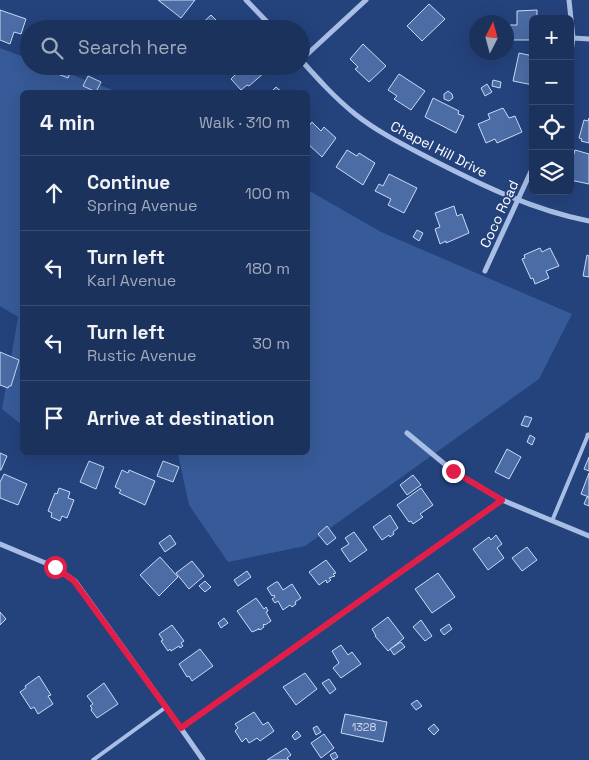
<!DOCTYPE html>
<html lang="en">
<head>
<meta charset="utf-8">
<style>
  :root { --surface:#1b325d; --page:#243a63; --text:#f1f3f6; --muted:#a0aabc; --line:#394d72 }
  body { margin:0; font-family:"Space Grotesk",sans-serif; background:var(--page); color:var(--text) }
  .controls { position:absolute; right:15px; top:15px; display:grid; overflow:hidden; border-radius:8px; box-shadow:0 5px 20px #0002 }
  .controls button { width:45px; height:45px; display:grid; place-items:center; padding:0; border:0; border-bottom:1px solid var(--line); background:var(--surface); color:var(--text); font:25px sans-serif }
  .compass { position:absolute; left:469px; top:15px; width:45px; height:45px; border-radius:50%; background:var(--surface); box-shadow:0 5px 20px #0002; rotate:6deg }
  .stop { position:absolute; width:15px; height:15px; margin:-11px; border:4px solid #e11d48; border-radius:50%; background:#fff }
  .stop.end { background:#e11d48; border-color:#fff; box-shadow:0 1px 5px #0008 }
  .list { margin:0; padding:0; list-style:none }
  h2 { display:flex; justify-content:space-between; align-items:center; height:65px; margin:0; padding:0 20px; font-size:21px }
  h2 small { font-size:16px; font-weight:400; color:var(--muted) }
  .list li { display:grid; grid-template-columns:32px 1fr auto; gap:15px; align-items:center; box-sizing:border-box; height:75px; padding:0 20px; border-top:1px solid var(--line) }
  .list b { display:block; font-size:19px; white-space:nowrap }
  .list p { margin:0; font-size:16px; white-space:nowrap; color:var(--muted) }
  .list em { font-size:16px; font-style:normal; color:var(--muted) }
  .icon { flex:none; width:28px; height:28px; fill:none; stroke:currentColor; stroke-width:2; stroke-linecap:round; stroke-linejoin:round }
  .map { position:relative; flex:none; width:589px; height:760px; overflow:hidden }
  .search { position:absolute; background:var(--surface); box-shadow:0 5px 20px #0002; left:20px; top:20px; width:290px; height:55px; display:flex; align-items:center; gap:12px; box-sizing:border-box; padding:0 18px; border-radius:28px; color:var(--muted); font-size:19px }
  .panel { position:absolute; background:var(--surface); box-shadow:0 5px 20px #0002; left:20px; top:90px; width:290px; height:365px; border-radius:8px }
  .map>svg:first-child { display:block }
</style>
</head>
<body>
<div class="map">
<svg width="589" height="760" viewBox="0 0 589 760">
  <rect width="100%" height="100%" fill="#24427c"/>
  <g fill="#375b99">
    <path d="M0 48 29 59V66H48L118 92H22V425L2 409 18 317 0 306Z"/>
    <path d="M308 190 381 232 572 314 539 379 305 546 228 562 189 505 178 454 175 453 308 452Z"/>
  </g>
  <g fill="#4c6ca5" stroke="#cbdaf4">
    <path d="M158 0H195L181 18Z"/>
    <path d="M429 4 445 19 422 41 407 26Z"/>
    <path d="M0 10 26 19 21 34 14 32 10 44 0 40Z"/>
    <path d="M537 10V19H533V40H511L510 25H517V11Z"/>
    <path d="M211 15 225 29H196Z"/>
    <path d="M363 44 386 66 369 82 355 69 358 67 350 59Z"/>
    <path d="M519 53 533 56V85L513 81Z"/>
    <path d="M37 66H47L45 71Z"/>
    <path d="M61 66H73L68 78 58 74Z"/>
    <path d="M231 66H263L265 69 263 71 265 72 249 86 247 85 241 90 231 79 237 73Z"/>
    <path d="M399 74 425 91 411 110 394 99 397 96 388 90Z"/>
    <path d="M88 76 101 82 96 92 83 86Z"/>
    <path d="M493 80 501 82 500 88 492 86Z"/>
    <path d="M487 84 492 92 485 96 481 88Z"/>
    <path d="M276 87 282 92H271Z"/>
    <path d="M448 91 452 94 453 98 449 101 444 99V94Z"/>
    <path d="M433 98 459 111 458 114 464 116 456 133 425 117Z"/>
    <path d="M503 108 509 118 515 116 522 132 497 143 495 139 486 143 478 124 490 119 488 114Z"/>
    <path d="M589 118V143L581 141 582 139 579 138 584 120 588 121Z"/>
    <path d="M312 122 321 131 324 127 336 138 322 157 308 144V127Z"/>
    <path d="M347 150 357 156 359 153 375 163 363 185 336 167Z"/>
    <path d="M575 150 589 154V184L570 180V159L572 160Z"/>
    <path d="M389 174 417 188 404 213 388 205 391 199 375 191 379 184 383 186Z"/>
    <path d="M454 206 457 216 462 214 469 233 446 243V241L440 244 435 229 440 227 435 213Z"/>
    <path d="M417 230 423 233 419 241 413 237Z"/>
    <path d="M540 248 542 252 550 248 559 266 546 271 549 278 535 284 533 278 531 279 522 259 525 258 524 255Z"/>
    <path d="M587 255 589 256V277L583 276Z"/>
    <path d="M0 352 19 360 11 386H9L8 388 0 385Z"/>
    <path d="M525 416 532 418 528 427 521 425Z"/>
    <path d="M530 435 535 438 532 445 527 442Z"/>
    <path d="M507 449 521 457 509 479 495 472Z"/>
    <path d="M0 453 7 456 1 470H0Z"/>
    <path d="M589 457V471L584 469Z"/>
    <path d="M89 461 104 467 96 489 80 482Z"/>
    <path d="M163 461 179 467 173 482 157 476Z"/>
    <path d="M122 470 128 473 129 470 155 481 145 505 119 493 121 490 115 487Z"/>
    <path d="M589 473V497L581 494Z"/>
    <path d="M4 474 27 484 18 505 0 498V482Z"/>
    <path d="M413 475 421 485 407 495 400 485Z"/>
    <path d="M59 488 70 492 68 498 74 500 67 518 62 516 60 521 51 517 52 513 48 511 55 493 57 494Z"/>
    <path d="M421 488 433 505 420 514 423 517 413 524 411 521 409 522 397 505Z"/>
    <path d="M587 497 589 498V506L584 504Z"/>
    <path d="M390 515 398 528 393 532 394 534 390 537 389 535 382 540 373 527Z"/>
    <path d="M327 526 336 538 327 545 318 534Z"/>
    <path d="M354 532 367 550 350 562 341 549 349 544 345 538Z"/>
    <path d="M170 535 176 544 165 552 159 543Z"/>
    <path d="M496 535 502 544 497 548 504 558 488 570 473 549 489 537 491 540Z"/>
    <path d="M527 547 537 560 522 571 512 558Z"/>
    <path d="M160 557 178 577 159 596 140 575Z"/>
    <path d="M326 560 336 573 333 574 335 576 329 578 331 580 327 583 326 580 319 585 309 572Z"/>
    <path d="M192 561 204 576 189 589 176 573Z"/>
    <path d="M247 571 251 577 238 586 234 580Z"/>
    <path d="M438 573 455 597 432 613 415 589Z"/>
    <path d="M205 581 211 587 205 592 199 586Z"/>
    <path d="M276 582H278L283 590 292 584 301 598 295 602 296 604 292 607 290 605 283 610 278 601 275 603 272 599 275 597 274 595 272 596 267 588Z"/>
    <path d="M256 598 264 609 266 607 268 611 266 612 271 621 265 625 264 624 263 625 264 627 260 630 258 628 259 629 252 632 237 611Z"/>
    <path d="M0 612 6 619 0 625Z"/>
    <path d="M388 617 404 638 388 651 375 636H376L372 629Z"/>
    <path d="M224 618 228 623 221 628 218 623Z"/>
    <path d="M421 620 432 636 425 641 413 627Z"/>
    <path d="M449 624 452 629 444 635 440 630Z"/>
    <path d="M172 625 184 641 181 643 183 646 180 648 179 646 171 651 170 649 168 651 161 641 163 640 159 634Z"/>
    <path d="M401 642 405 647 394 655 390 649Z"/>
    <path d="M341 645 348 655 352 652 361 664 341 678 333 668 339 663 332 651Z"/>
    <path d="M200 649 213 666 192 681 189 676 187 677 179 664Z"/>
    <path d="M305 673 317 689 296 705 283 687Z"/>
    <path d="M39 676 51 695 48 696 53 704 38 714 34 707 31 709 20 692 26 688 25 686Z"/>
    <path d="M329 679 336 689 330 694 322 683Z"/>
    <path d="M104 683 118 704 97 718 91 710 92 708 90 706 93 704 87 696Z"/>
    <path d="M417 700 422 706 416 710 411 704Z"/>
    <path d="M254 712 263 725 268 722 274 731 260 741 257 738 249 743 246 738 242 742 235 731 238 728 235 724Z"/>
    <path d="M345 714 387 722 383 742 341 733Z"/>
    <path d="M434 724 439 730 434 735 428 729Z"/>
    <path d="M317 726 321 732 316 735 313 728Z"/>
    <path d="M297 731 301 736 295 740 292 736Z"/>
    <path d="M324 734 334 748 321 758 311 743Z"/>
    <path d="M286 748 291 755 287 758 289 760H267Z"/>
    <path d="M335 752 338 757 333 760 330 755Z"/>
  </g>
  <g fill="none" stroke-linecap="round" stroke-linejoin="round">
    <g stroke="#a8bee5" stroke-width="4">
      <path d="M552 521 588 435"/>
      <path d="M93 760 166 707"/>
    </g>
    <g stroke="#a8bee5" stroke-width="5">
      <path d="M246 0 274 29"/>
      <path d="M569 0 573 38 570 58"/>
      <path d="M573 38 589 39"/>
      <path d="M301 60C318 79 335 98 355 114 375 130 400 143 423 155 475 182 531 210 589 221"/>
      <path d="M301 60 366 0"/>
      <path d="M485 271 533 167"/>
      <path d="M407 433 453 471 502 500 589 536"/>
      <path d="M588 435H589"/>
      <path d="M0 544 55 567 75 581 166 707 203 760"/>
      <path d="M181 728 502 500"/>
    </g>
  </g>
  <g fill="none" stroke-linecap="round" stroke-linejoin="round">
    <path stroke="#e11d48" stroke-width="6" d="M55 567 74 581 181 728 502 500 453 471"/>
  </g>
  <g text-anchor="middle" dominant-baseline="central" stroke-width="4" stroke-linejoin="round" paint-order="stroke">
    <g font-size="11" fill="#d2dae8">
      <text x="364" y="727">1328</text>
    </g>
    <g font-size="14" fill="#fff" stroke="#24427c">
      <text transform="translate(439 149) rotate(27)">Chapel Hill Drive</text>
      <text transform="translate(499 214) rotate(-65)">Coco Road</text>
    </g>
  </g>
</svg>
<div class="controls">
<button>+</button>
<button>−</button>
<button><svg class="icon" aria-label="locate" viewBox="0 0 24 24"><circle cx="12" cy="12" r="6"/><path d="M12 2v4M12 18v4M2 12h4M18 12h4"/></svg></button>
<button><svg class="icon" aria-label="layers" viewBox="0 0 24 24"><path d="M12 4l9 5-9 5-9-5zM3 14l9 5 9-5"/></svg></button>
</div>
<svg class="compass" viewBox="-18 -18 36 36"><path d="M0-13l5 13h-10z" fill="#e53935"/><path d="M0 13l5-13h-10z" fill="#a0aabc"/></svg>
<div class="stop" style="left:55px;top:567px"></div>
<div class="stop end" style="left:453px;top:471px"></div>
<div class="search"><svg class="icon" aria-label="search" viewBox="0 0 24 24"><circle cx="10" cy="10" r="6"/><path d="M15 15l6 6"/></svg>Search here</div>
<section class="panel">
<h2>4 min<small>Walk · 310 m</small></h2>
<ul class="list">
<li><svg class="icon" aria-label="ahead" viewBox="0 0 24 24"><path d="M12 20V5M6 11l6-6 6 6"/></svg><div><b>Continue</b><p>Spring Avenue</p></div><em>100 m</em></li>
<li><svg class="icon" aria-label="left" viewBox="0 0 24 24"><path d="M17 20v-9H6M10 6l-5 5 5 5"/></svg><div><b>Turn left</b><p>Karl Avenue</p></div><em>180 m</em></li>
<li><svg class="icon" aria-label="left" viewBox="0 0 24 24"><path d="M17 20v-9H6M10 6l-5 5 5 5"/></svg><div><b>Turn left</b><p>Rustic Avenue</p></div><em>30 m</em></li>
<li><svg class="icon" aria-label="arrive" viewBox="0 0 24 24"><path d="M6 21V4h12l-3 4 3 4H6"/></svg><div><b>Arrive at destination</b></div></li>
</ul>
</section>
</div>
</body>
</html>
